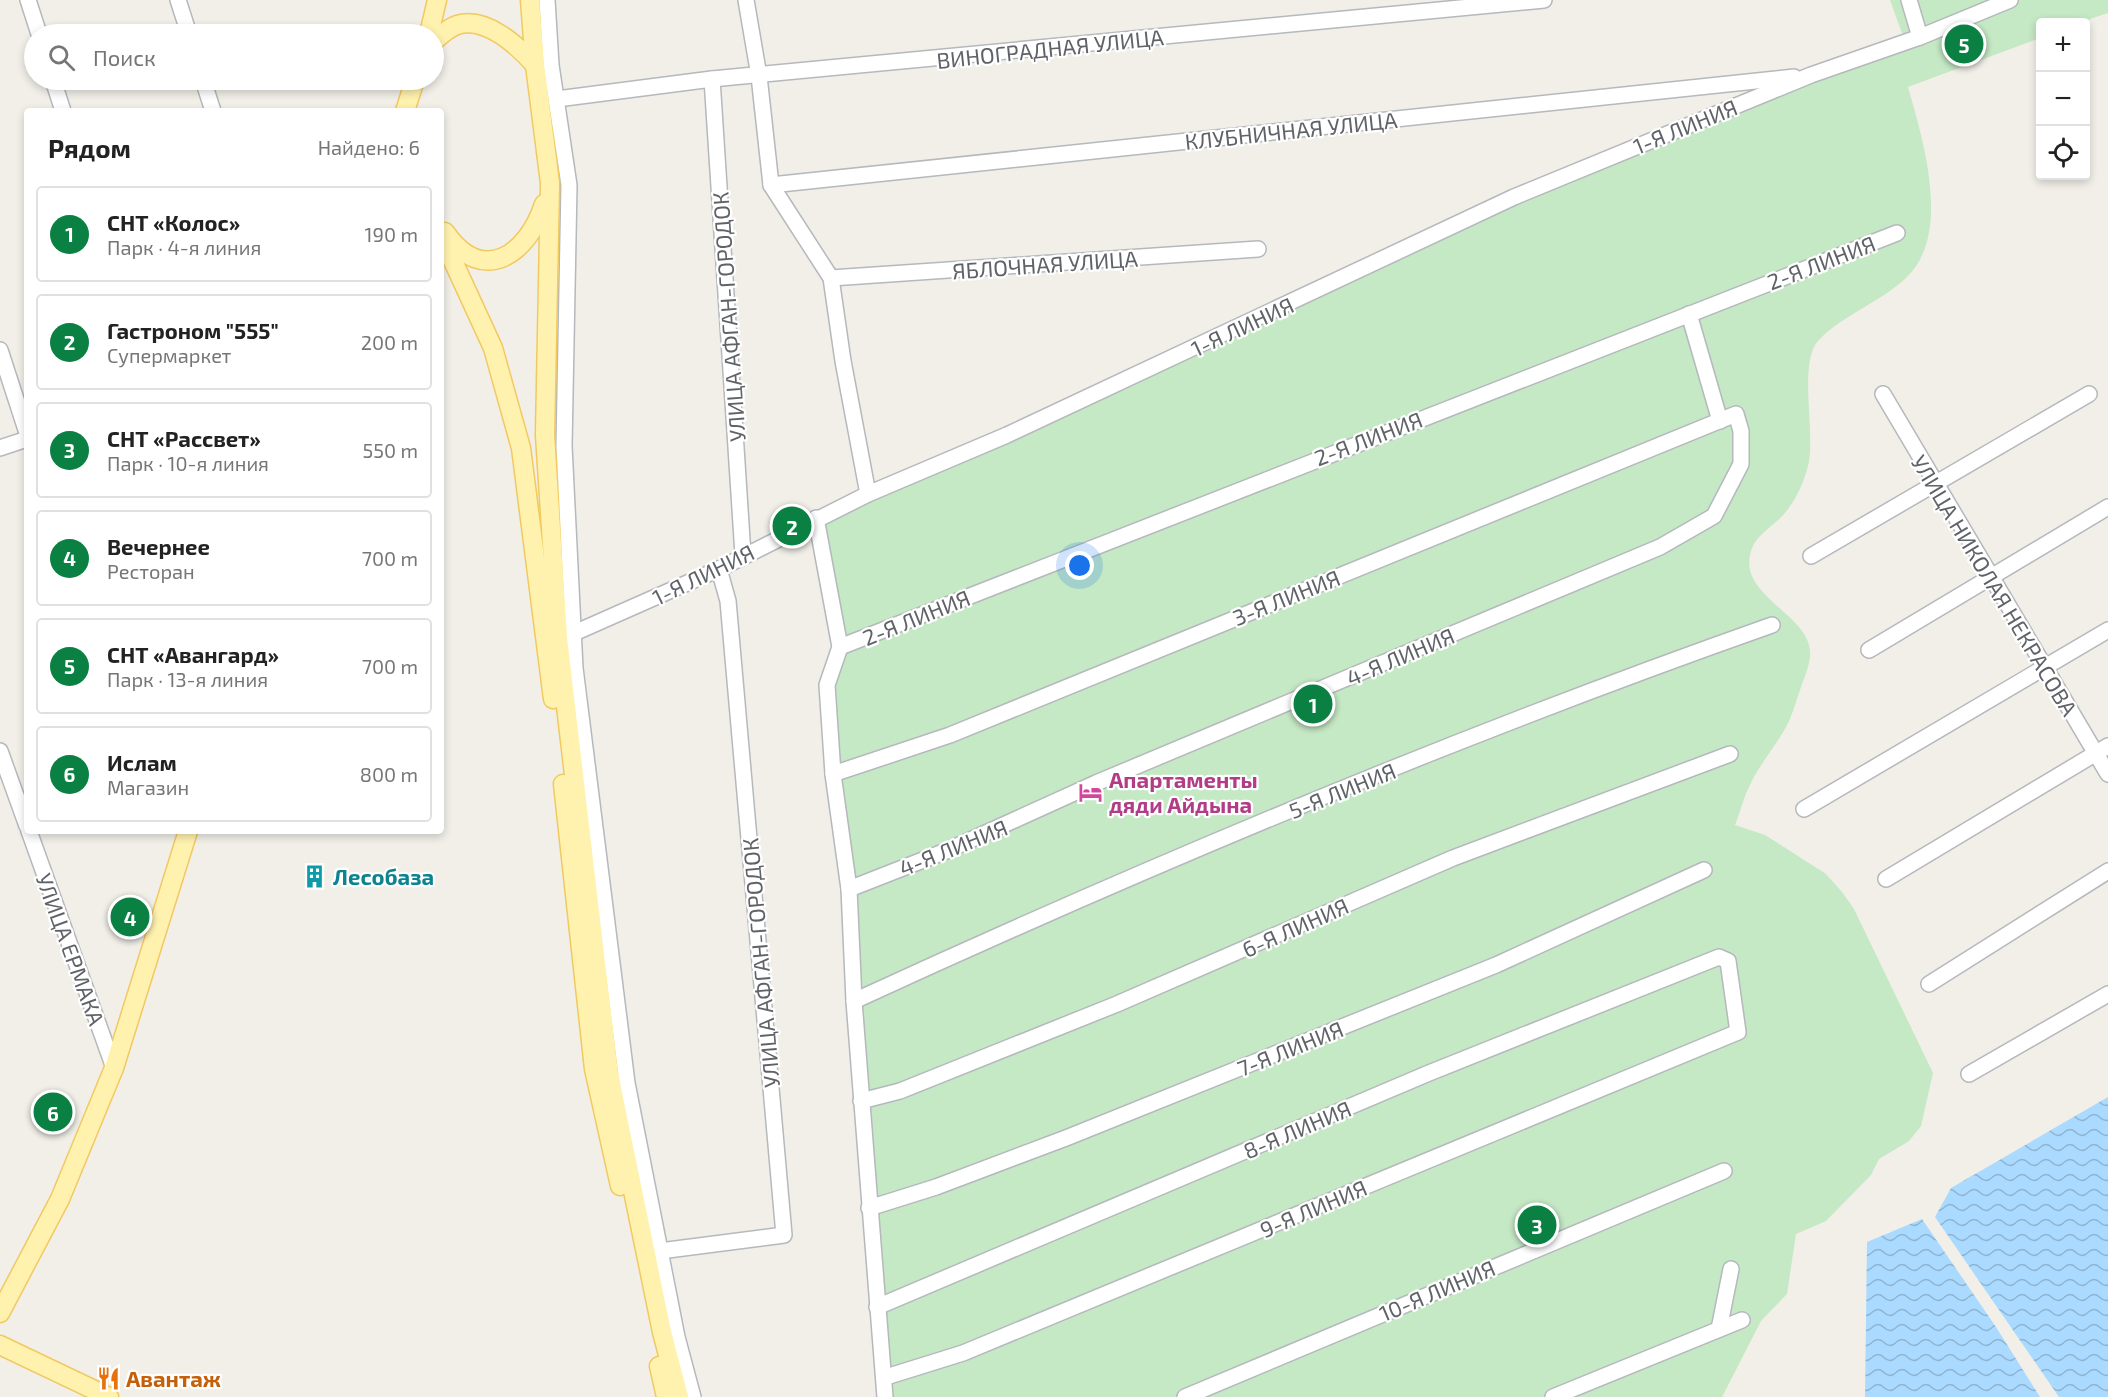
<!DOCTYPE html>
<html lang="ru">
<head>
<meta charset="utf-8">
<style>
  :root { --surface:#fff; --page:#f2f2f2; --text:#222; --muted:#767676; --line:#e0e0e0; --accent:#0b8043 }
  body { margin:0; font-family:"Exo 2",sans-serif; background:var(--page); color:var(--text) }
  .controls { position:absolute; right:18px; top:18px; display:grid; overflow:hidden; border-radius:6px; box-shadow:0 3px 9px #0003 }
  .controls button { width:54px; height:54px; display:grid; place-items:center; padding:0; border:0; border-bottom:2px solid var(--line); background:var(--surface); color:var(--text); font:30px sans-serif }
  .you { position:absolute; left:1080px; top:566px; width:21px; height:21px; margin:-15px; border:4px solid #fff; border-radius:50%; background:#1a73e8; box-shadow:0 0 0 9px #1a73e833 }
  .badge { display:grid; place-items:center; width:39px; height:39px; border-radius:50%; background:var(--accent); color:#fff; font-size:20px; font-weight:700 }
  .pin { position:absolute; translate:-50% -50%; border:3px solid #fff; box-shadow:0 2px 6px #0006 }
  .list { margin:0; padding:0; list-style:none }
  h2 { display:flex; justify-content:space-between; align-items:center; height:78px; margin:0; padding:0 24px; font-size:26px }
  h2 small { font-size:20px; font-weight:400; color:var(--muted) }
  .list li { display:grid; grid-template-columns:39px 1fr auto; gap:18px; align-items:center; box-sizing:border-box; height:96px; margin:0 12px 12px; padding:0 12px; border:2px solid var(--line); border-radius:6px }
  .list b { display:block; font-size:22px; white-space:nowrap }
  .list p { margin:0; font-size:20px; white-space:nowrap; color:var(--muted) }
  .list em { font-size:20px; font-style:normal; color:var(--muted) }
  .icon { flex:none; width:33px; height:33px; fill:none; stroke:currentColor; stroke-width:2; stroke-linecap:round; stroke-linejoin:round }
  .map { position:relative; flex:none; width:2108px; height:1397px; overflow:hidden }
  .search { position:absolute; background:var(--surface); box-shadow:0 3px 9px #0003; left:24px; top:24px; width:420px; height:66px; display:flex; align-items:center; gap:15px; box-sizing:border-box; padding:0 21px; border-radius:33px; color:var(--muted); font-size:22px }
  .panel { position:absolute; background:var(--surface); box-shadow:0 3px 9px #0003; left:24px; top:108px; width:420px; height:726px; border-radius:6px }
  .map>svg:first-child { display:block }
</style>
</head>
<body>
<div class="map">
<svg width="2108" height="1397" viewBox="0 0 2108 1397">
  <defs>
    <pattern id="water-waves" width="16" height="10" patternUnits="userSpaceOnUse" patternTransform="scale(1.5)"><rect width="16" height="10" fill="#aadaff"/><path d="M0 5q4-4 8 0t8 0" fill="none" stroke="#8eb4d2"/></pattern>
  </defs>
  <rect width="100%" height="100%" fill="#f1efe8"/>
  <path fill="#c5e8c5" d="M1890 0H2108V13L2081 22H2040V38L1908 87C1923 140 1952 233 1907 277 1881 302 1842 315 1818 341 1798 363 1816 434 1808 466 1803 484 1796 500 1784 514 1772 528 1754 535 1750 555 1741 596 1808 615 1810 651 1811 662 1805 676 1801 687 1797 698 1794 710 1789 721 1778 744 1759 764 1749 787 1743 799 1740 813 1735 825L1765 835 1826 874 1842 892 1854 909 1933 1073 1921 1126 1909 1141 1879 1159 1871 1175 1826 1221 1796 1234 1787 1294 1761 1321 1722 1397H888L831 690 843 653 816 511 984 440 1250 319 1903 36Z"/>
  <g fill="url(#water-waves)">
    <path d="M2108 1097V1397H2059L1935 1217 1951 1188Z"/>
    <path d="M1922 1219 1996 1327 2040 1397H1865L1867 1242Z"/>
  </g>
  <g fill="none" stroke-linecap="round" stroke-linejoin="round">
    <defs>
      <g id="minor">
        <path d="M28 0 39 34"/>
        <path d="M178 0 189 34"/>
        <path d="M547 0 551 65 569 185 564 446 575 668 627 1083 677 1337 693 1397"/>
        <path d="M746 0 759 76 771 185 831 278 843 361 868 494"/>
        <path d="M1909 0 1920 37"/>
        <path d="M712 79 743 555"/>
        <path d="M53 80 63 111"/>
        <path d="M203 80 213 111"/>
        <path d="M557 99 712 79 1544 0"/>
        <path d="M771 185 1794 77"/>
        <path d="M831 278 1258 249"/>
        <path d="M1689 314 1720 421"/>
        <path d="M0 350 27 433"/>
        <path d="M1883 394 2108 774"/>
        <path d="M0 448 27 439"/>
        <path d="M816 518 840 647 827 685 833 774 849 889 854 1001 885 1397"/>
        <path d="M1811 556 2089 394"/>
        <path d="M572 634 719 569 868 494 1007 435 1514 197 1811 75 1920 37 2010 0"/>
        <path d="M840 647 1897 233"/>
        <path d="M1869 650 2108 507"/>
        <path d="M0 751 27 826"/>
        <path d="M833 774 950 735 1736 414 1741 431V464L1714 516 1660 547 1096 783 946 851 849 889"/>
        <path d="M1804 809 2108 630"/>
        <path d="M29 831 114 1068"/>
        <path d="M1886 879 2108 746"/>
        <path d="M1929 984 2108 871"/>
        <path d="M854 1001C1154 863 1460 735 1772 625"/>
        <path d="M1969 1074 2108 994"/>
        <path d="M861 1101 900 1091 1117 1004 1453 858 1730 754"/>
        <path d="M869 1208 936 1187 1066 1138 1496 965 1704 870"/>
        <path d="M660 1251 784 1235 728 601 719 569"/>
        <path d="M877 1307 1429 1073 1719 957 1728 961 1738 1032 963 1353 886 1377"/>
        <path d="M1719 1329 1731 1269"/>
        <path d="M1185 1397 1724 1171"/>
        <path d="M1553 1397 1742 1320"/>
      </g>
      <g id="major">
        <path d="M530 0 535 65 550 183 545 435 558 638 609 1074 662 1332 679 1397"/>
        <path d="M429 34 437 0"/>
        <path d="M434 41C441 35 448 28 457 25 486 16 518 46 535 65"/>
        <path d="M405 111 415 80"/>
        <path d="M445 232C483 287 528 254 544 204"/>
        <path d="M441 235 493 348 521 448 553 699"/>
        <path d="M563 784 594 1069 620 1186"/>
        <path d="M0 1313 60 1199 114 1068 188 831"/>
        <path d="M0 1345 109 1397"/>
        <path d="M659 1366 666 1397"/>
      </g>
    </defs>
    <use href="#minor" stroke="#b5b8bc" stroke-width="18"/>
    <use href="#major" stroke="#f2c960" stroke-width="21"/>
    <use href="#minor" stroke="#fff" stroke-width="15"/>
    <use href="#major" stroke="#fff2af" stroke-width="18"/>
  </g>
  <defs>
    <symbol id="hotel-bare" viewBox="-9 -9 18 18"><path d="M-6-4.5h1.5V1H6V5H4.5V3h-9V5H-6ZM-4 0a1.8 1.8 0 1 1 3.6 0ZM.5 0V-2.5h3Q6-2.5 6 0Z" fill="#d1479c" stroke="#fff" stroke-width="2.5" paint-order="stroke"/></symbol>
    <symbol id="building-bare" viewBox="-9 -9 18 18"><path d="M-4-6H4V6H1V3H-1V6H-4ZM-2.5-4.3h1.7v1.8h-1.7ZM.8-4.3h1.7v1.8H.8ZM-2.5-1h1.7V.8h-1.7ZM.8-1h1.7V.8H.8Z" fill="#0f9aa8" stroke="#fff" stroke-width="2.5" paint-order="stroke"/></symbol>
    <symbol id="restaurant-bare" viewBox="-9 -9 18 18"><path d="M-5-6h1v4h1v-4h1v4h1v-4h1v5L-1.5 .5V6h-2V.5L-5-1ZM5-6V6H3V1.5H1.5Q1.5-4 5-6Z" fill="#e8710a" stroke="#fff" stroke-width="2.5" paint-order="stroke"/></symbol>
  </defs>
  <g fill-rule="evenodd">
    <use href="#hotel-bare" x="1074" y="776" width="33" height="33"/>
    <use href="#building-bare" x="298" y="860" width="33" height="33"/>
    <use href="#restaurant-bare" x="92" y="1362" width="33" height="33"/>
  </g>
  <g text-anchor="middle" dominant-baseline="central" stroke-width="4.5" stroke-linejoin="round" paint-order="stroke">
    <g font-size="22" fill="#5f6368" stroke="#fff">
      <text transform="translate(1050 48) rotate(-6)">ВИНОГРАДНАЯ УЛИЦА</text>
      <text transform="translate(1685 126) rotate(-22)">1-Я ЛИНИЯ</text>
      <text transform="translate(1291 130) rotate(-6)">КЛУБНИЧНАЯ УЛИЦА</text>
      <text transform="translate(1821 262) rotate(-21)">2-Я ЛИНИЯ</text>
      <text transform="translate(1045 264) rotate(-4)">ЯБЛОЧНАЯ УЛИЦА</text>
      <text transform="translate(728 317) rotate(-94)">УЛИЦА АФГАН-ГОРОДОК</text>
      <text transform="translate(1242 326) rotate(-25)">1-Я ЛИНИЯ</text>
      <text transform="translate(1368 438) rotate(-21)">2-Я ЛИНИЯ</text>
      <text transform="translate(703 574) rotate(-26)">1-Я ЛИНИЯ</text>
      <text transform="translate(1995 585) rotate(59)">УЛИЦА НИКОЛАЯ НЕКРАСОВА</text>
      <text transform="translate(1286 597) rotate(-22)">3-Я ЛИНИЯ</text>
      <text transform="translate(916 617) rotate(-22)">2-Я ЛИНИЯ</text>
      <text transform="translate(1400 656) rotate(-23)">4-Я ЛИНИЯ</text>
      <text transform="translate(1342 790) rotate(-22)">5-Я ЛИНИЯ</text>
      <text transform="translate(953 847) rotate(-22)">4-Я ЛИНИЯ</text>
      <text transform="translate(1295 927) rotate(-24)">6-Я ЛИНИЯ</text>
      <text transform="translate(71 949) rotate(70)">УЛИЦА ЕРМАКА</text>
      <text transform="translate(760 963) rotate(-95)">УЛИЦА АФГАН-ГОРОДОК</text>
      <text transform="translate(1290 1048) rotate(-22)">7-Я ЛИНИЯ</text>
      <text transform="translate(1297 1129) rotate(-23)">8-Я ЛИНИЯ</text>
      <text transform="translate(1313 1208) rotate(-23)">9-Я ЛИНИЯ</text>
      <text transform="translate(1437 1290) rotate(-23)">10-Я ЛИНИЯ</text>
    </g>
    <g font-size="22" font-weight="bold" fill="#b23c85" stroke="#fff" text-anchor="start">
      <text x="1109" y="779">Апартаменты<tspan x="1109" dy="25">дяди Айдына</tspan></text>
    </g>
    <g font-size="22" font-weight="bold" fill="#0d838f" stroke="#fff" text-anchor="start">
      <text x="333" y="876">Лесобаза</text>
    </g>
    <g font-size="22" font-weight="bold" fill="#c56008" stroke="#fff" text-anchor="start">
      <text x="126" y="1378">Авантаж</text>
    </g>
  </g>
</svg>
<div class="controls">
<button>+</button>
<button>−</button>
<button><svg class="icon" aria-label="locate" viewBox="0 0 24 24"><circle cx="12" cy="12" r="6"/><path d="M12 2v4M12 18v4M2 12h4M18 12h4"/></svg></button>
</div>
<div class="you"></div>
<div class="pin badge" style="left:1313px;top:704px">1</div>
<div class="pin badge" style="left:792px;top:526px">2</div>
<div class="pin badge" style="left:1537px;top:1225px">3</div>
<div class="pin badge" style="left:130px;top:917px">4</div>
<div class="pin badge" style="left:1964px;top:44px">5</div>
<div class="pin badge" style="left:53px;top:1112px">6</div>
<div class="search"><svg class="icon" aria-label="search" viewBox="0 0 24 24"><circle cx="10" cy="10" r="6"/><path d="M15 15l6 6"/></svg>Поиск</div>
<section class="panel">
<h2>Рядом<small>Найдено: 6</small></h2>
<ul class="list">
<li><span class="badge">1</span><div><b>СНТ «Колос»</b><p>Парк · 4-я линия</p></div><em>190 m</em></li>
<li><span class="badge">2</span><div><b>Гастроном &quot;555&quot;</b><p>Супермаркет</p></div><em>200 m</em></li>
<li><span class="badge">3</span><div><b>СНТ «Рассвет»</b><p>Парк · 10-я линия</p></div><em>550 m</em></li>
<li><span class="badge">4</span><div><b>Вечернее</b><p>Ресторан</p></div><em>700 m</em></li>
<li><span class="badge">5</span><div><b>СНТ «Авангард»</b><p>Парк · 13-я линия</p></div><em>700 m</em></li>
<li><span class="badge">6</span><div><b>Ислам</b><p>Магазин</p></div><em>800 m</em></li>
</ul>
</section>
</div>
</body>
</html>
